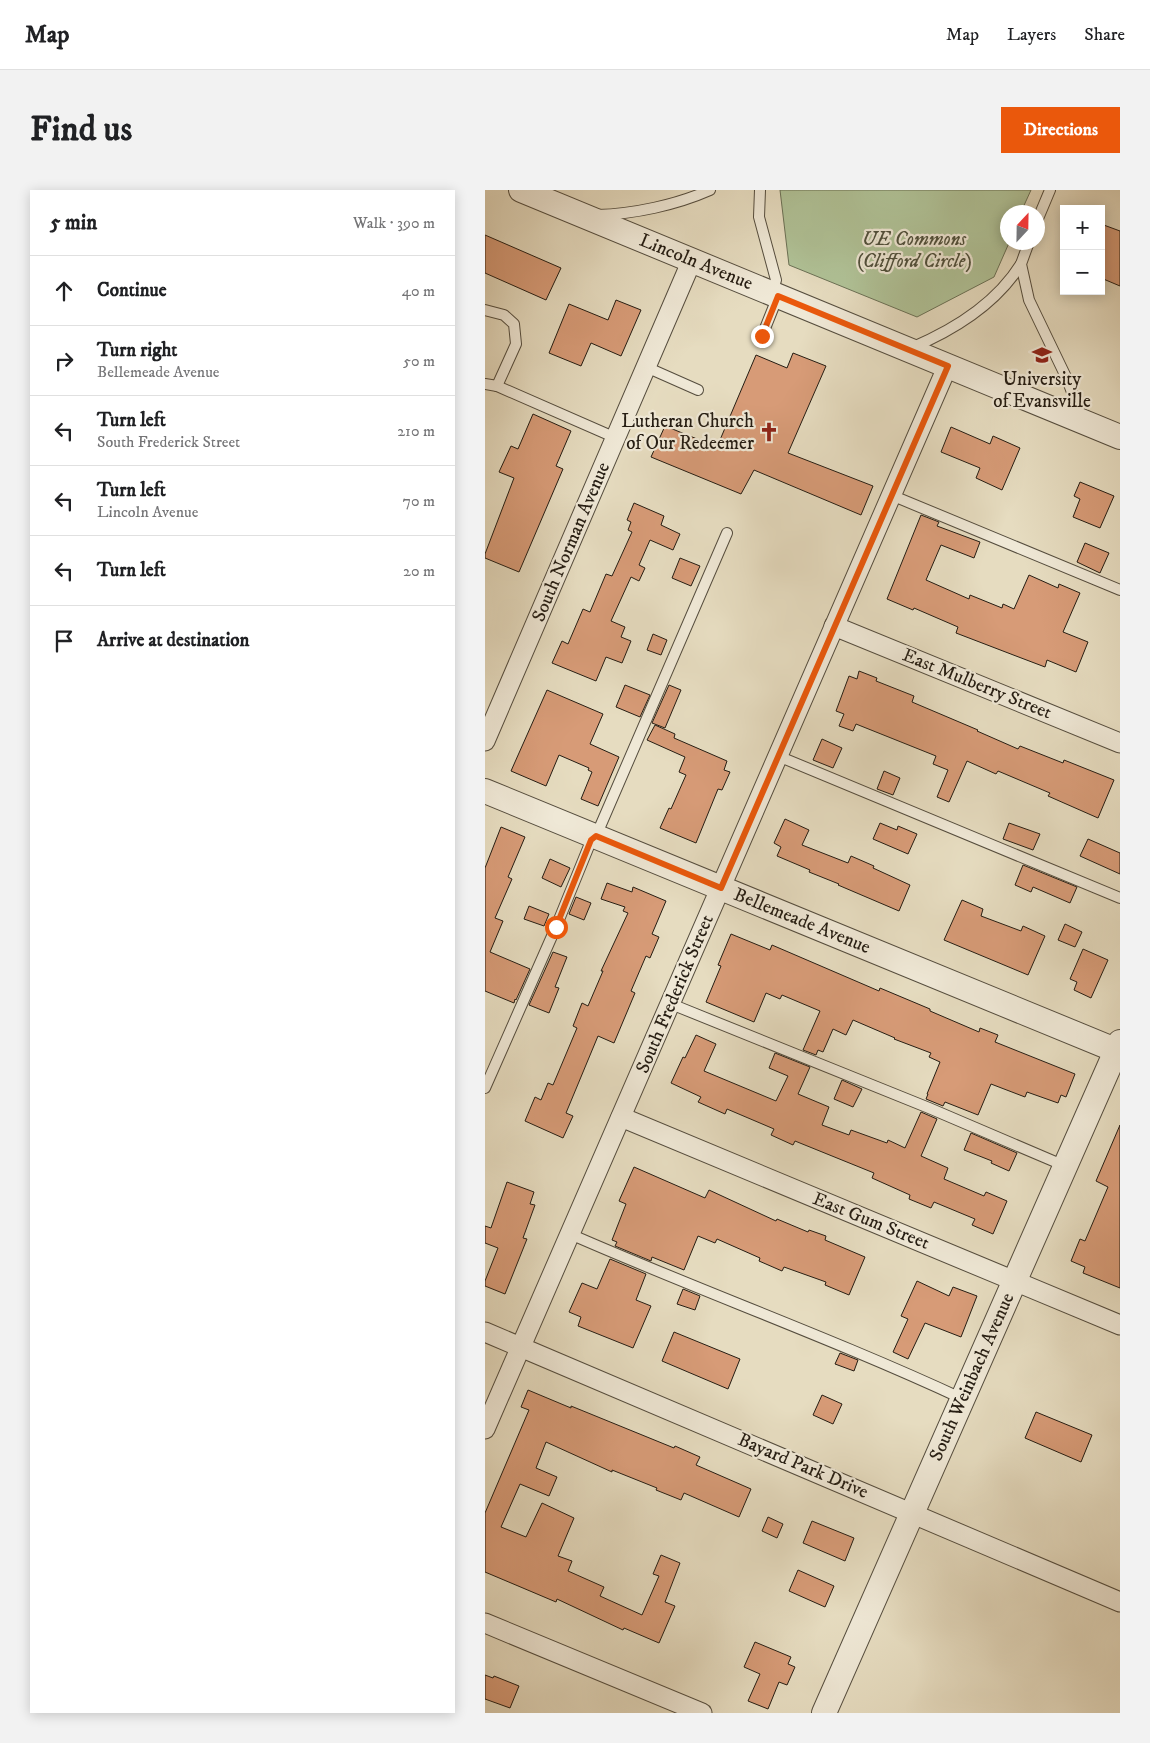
<!DOCTYPE html>
<html lang="en">
<head>
<meta charset="utf-8">
<style>
  :root { --surface:#fff; --page:#f2f2f2; --text:#202124; --muted:#757577; --line:#e0e0e0; --accent:#ea580c }
  body { margin:0; font-family:"IM FELL DW Pica",serif; background:var(--page); color:var(--text) }
  .controls { position:absolute; right:15px; top:15px; display:grid; overflow:hidden; border-radius:0px; box-shadow:0 2px 12px #0003 }
  .controls button { width:45px; height:45px; display:grid; place-items:center; padding:0; border:0; border-bottom:1px solid var(--line); background:var(--surface); color:var(--text); font:25px sans-serif }
  .compass { position:absolute; left:515px; top:15px; width:45px; height:45px; border-radius:50%; background:var(--surface); box-shadow:0 2px 12px #0003; rotate:22deg }
  .stop { position:absolute; width:15px; height:15px; margin:-11px; border:4px solid #ea580c; border-radius:50%; background:#fff }
  .stop.end { background:#ea580c; border-color:#fff; box-shadow:0 1px 5px #0008 }
  .list { margin:0; padding:0; list-style:none }
  h2 { display:flex; justify-content:space-between; align-items:center; height:65px; margin:0; padding:0 20px; font-size:21px }
  h2 small { font-size:16px; font-weight:400; color:var(--muted) }
  .list li { display:grid; grid-template-columns:32px 1fr auto; gap:15px; align-items:center; box-sizing:border-box; height:70px; padding:0 20px; border-top:1px solid var(--line) }
  .list b { display:block; font-size:19px; white-space:nowrap }
  .list p { margin:0; font-size:16px; white-space:nowrap; color:var(--muted) }
  .list em { font-size:16px; font-style:normal; color:var(--muted) }
  .icon { flex:none; width:28px; height:28px; fill:none; stroke:currentColor; stroke-width:2; stroke-linecap:round; stroke-linejoin:round }
  .map { position:relative; flex:none; width:635px; height:1523px; overflow:hidden; border-radius:0px }
  header { display:flex; align-items:center; gap:30px; box-sizing:border-box; height:70px; padding:0 25px; background:var(--surface); border-bottom:1px solid var(--line) }
  header strong { font-size:24px }
  nav { display:flex; gap:28px; margin-inline-start:auto; font-size:18px }
  .intro { display:flex; align-items:center; justify-content:space-between; box-sizing:border-box; height:120px; padding:0 30px }
  h1 { margin:0; font-size:35px }
  .button { padding:12px 22px; border-radius:0px; background:var(--accent); color:#fff; font-size:18px; font-weight:700 }
  main { display:flex; gap:30px; padding:0 30px }
  aside { flex:1; background:var(--surface); border-radius:0px; box-shadow:0 2px 12px #0003 }
  .map>svg:first-child { display:block }
</style>
</head>
<body>
<header>
<strong>Map</strong>
<nav><a>Map</a><a>Layers</a><a>Share</a></nav>
</header>
<div class="intro"><h1>Find us</h1><a class="button">Directions</a></div>
<main>
<aside>
<h2>5 min<small>Walk · 390 m</small></h2>
<ul class="list">
<li><svg class="icon" aria-label="ahead" viewBox="0 0 24 24"><path d="M12 20V5M6 11l6-6 6 6"/></svg><div><b>Continue</b></div><em>40 m</em></li>
<li><svg class="icon" aria-label="right" viewBox="0 0 24 24"><path d="M7 20v-9h11M14 6l5 5-5 5"/></svg><div><b>Turn right</b><p>Bellemeade Avenue</p></div><em>50 m</em></li>
<li><svg class="icon" aria-label="left" viewBox="0 0 24 24"><path d="M17 20v-9H6M10 6l-5 5 5 5"/></svg><div><b>Turn left</b><p>South Frederick Street</p></div><em>210 m</em></li>
<li><svg class="icon" aria-label="left" viewBox="0 0 24 24"><path d="M17 20v-9H6M10 6l-5 5 5 5"/></svg><div><b>Turn left</b><p>Lincoln Avenue</p></div><em>70 m</em></li>
<li><svg class="icon" aria-label="left" viewBox="0 0 24 24"><path d="M17 20v-9H6M10 6l-5 5 5 5"/></svg><div><b>Turn left</b></div><em>20 m</em></li>
<li><svg class="icon" aria-label="arrive" viewBox="0 0 24 24"><path d="M6 21V4h12l-3 4 3 4H6"/></svg><div><b>Arrive at destination</b></div></li>
</ul>
</aside>
<div class="map">
<svg width="635" height="1523" viewBox="0 0 635 1523">
  <rect width="100%" height="100%" fill="#e6dcc0"/>
  <filter id="stains"><feTurbulence type="fractalNoise" baseFrequency=".004" numOctaves="4"/><feColorMatrix values="0 0 0 0 .2 0 0 0 0 .09 0 0 0 0 .02 0 0 0 .5 -.17"/></filter>
  <radialGradient id="worn" r=".72"><stop offset=".6" stop-color="#630" stop-opacity="0"/><stop offset="1" stop-color="#630" stop-opacity=".3"/></radialGradient>
  <path fill="#b0c297" stroke="#6a7055" d="M295 0H546L536 22H522V52L524 53 509 87 432 127 304 75Z"/>
  <g fill="#d79b77" stroke="#251d13">
    <path d="M616 34 635 41V96L616 88Z"/>
    <path d="M0 45 76 78 61 110 0 83Z"/>
    <path d="M131 110 156 120 136 166 106 153 96 176 64 163 84 114 123 130Z"/>
    <path d="M308 163 341 176 303 263 388 296 376 325 269 280 256 304 166 267 180 236 232 257 271 165 302 178Z"/>
    <path d="M48 224 86 241 71 276 78 279 34 382 0 368V364L29 288 14 282 26 256 33 259Z"/>
    <path d="M466 237 505 254 508 246 535 258 517 300 491 288 495 278 456 262Z"/>
    <path d="M595 292 629 306 615 338 588 327 595 309 589 306Z"/>
    <path d="M149 313 179 326 176 335 195 344 188 360 165 350 154 375 160 378 154 391 146 387 126 431 140 437 136 447 146 451 137 473 121 467 111 491 67 473 77 451 83 454 98 419 105 422 121 384 127 386 147 342 143 340 146 332 142 330Z"/>
    <path d="M436 325 454 332 452 336 495 352 489 368 456 355 441 390 484 409 485 405 517 418 518 414 529 419 544 385 573 398 574 394 595 403 578 442 603 452 591 482 562 470 560 477 531 466 471 443 473 437 429 418 428 420 402 409Z"/>
    <path d="M600 353 624 363 615 383 592 372Z"/>
    <path d="M195 368 215 376 206 396 187 388Z"/>
    <path d="M168 444 182 450 176 465 162 460Z"/>
    <path d="M374 481 392 488 391 491 429 506 427 512 493 540 492 541 533 559 535 556 578 573 579 570 629 590 613 628 563 606 565 603 513 581 511 584 482 571 464 612 452 607 463 580 448 574 451 566 371 534 368 541 354 536 359 524 351 521 364 486 372 489Z"/>
    <path d="M140 495 165 505 155 527 131 517Z"/>
    <path d="M184 495 196 500 180 538 167 533Z"/>
    <path d="M62 500 118 524 105 554 134 567 113 616 96 609 107 582 103 580 104 578 74 565 61 596 26 581Z"/>
    <path d="M170 535 190 544 189 548 242 571 239 580 245 582 237 600 233 599 211 653 175 638 184 618 186 619 201 585 194 582 200 567 162 550Z"/>
    <path d="M337 549 357 558 348 578 328 570Z"/>
    <path d="M399 581 415 588 408 605 392 599Z"/>
    <path d="M300 629 324 640 317 655 363 673 366 666 389 676 388 678 425 695 414 721 353 695 354 694 324 682 325 680 292 666 296 657 289 653Z"/>
    <path d="M395 633 412 640 413 636 432 644 423 664 388 649Z"/>
    <path d="M524 633 555 644 548 660 518 649Z"/>
    <path d="M16 637 40 647 23 687 27 689 10 728 18 731 5 762 45 779 31 810 30 809 29 813 0 801V678Z"/>
    <path d="M603 649 635 663V684L595 666Z"/>
    <path d="M65 669 85 678 76 697 57 688Z"/>
    <path d="M538 675 592 697 585 713 548 697 546 702 530 695Z"/>
    <path d="M122 693 147 702 148 697 181 711 167 744 174 747 165 768 161 766 146 801 150 803 129 853 113 846 81 923 88 926 78 948 40 931 50 907 56 910 63 893 68 895 92 838 88 836 97 813 103 816 118 781H116L143 723 138 721 140 717 116 709Z"/>
    <path d="M91 707 106 713 99 730 84 724Z"/>
    <path d="M477 710 498 719 496 726 536 741 538 736 560 746 543 785 459 750Z"/>
    <path d="M44 716 64 724 59 736 39 729Z"/>
    <path d="M580 734 597 742 590 757 573 750Z"/>
    <path d="M246 744 285 760 287 755 394 801 395 798 445 819V821L494 842 495 838 513 845 510 852 590 884 581 907 576 905 573 913 542 902 540 907 506 894 493 925 460 912 458 916 441 909 443 904H442L455 872 444 867 446 863 409 849 410 848 368 830 361 845 348 839 338 862 333 860 331 865 318 860 335 821 297 805 295 809 281 803 269 832 221 812 236 776 233 775Z"/>
    <path d="M598 759 623 770 606 808 589 800 592 792 585 789Z"/>
    <path d="M68 762 82 767 70 797 74 798 64 823 44 815Z"/>
    <path d="M211 845 231 854 219 881 291 911 303 886 284 878 290 863 325 877 313 904 344 917 337 935 364 945 366 940 402 953 403 950 420 958 436 922 452 929 436 966 463 978 459 989 499 1006 501 1002 522 1011 508 1044 487 1035 490 1029 449 1012 446 1018 424 1009 425 1005 387 988 389 983 310 951 308 955 286 945 289 939 242 919 240 924 213 912 216 907 186 893 198 867 200 868Z"/>
    <path d="M357 890 377 899 368 917 349 909Z"/>
    <path d="M635 935V1098L598 1083 600 1077 586 1071 595 1049 600 1051 623 997 611 991Z"/>
    <path d="M486 943 532 963 524 981 506 973 507 971 479 960Z"/>
    <path d="M149 977 220 1008 224 1000 291 1031 292 1029 323 1042 324 1040 341 1046 340 1050 380 1067 364 1105 340 1095 341 1092 299 1077 297 1081 274 1071 275 1068 232 1049 230 1053 213 1046 199 1080 167 1067 166 1071 130 1056 132 1052 127 1050 141 1014 134 1011Z"/>
    <path d="M22 992 49 1002 45 1014 50 1015 38 1048 42 1049 20 1104 0 1096V1091L13 1058 0 1053V1036L6 1038Z"/>
    <path d="M125 1069 161 1084 151 1110 166 1116 148 1158 93 1136 96 1127 84 1122 97 1093 112 1099Z"/>
    <path d="M432 1091 464 1106 468 1097 492 1106 476 1147 440 1133 423 1169 408 1162 423 1129 416 1126Z"/>
    <path d="M198 1099 215 1106 210 1120 192 1114Z"/>
    <path d="M189 1142 255 1169 243 1199 177 1171Z"/>
    <path d="M355 1163 373 1170 369 1181 350 1174Z"/>
    <path d="M43 1200 86 1218V1216L189 1258 190 1256 215 1267 211 1275 266 1299 254 1327 199 1303 196 1310 171 1300 172 1298 127 1280V1282L61 1252 51 1278 72 1287 64 1306 35 1294 16 1337 41 1347 57 1313 89 1328 73 1366 87 1371 83 1381 119 1397 115 1406 157 1425 174 1386 168 1384 176 1365 195 1373 180 1412 190 1416 174 1453 139 1438 138 1440 72 1409 71 1412 0 1382V1323L44 1220 36 1217Z"/>
    <path d="M337 1205 357 1214 348 1234 328 1225Z"/>
    <path d="M551 1222 607 1245 596 1272 540 1248Z"/>
    <path d="M283 1327 298 1334 292 1348 277 1341Z"/>
    <path d="M327 1331 369 1348 360 1371 318 1353Z"/>
    <path d="M313 1380 349 1396 340 1417 304 1401Z"/>
    <path d="M270 1452 306 1467 303 1474 310 1477 302 1495 294 1492 283 1519 263 1511 275 1484 259 1477Z"/>
    <path d="M0 1485 8 1488 9 1486 34 1496 25 1518 0 1509Z"/>
  </g>
  <g fill="none" stroke-linecap="round" stroke-linejoin="round">
    <defs>
      <g id="service">
        <path d="M275 0 274 27 291 90 287 104"/>
        <path d="M112 25C149 24 191 15 225 0"/>
        <path d="M552 31 565 0"/>
        <path d="M544 52 536 74 544 110 582 189 588 205 587 227"/>
        <path d="M0 120 19 125 29 134 31 154 12 196"/>
        <path d="M277 146 293 106"/>
        <path d="M426 158C469 140 511 114 536 74"/>
        <path d="M161 177 213 200"/>
        <path d="M0 194 12 196 131 248"/>
        <path d="M406 305 635 400"/>
        <path d="M293 566 635 708"/>
        <path d="M186 814 444 918 580 976"/>
        <path d="M0 898 71 737 106 651 111 646 242 343"/>
        <path d="M85 1044C215 1101 349 1149 478 1209"/>
      </g>
      <g id="minor">
        <path d="M349 436 635 553"/>
        <path d="M0 551 207 70"/>
        <path d="M136 927 635 1135"/>
        <path d="M0 1142 635 1412"/>
        <path d="M0 1239 463 175"/>
        <path d="M0 1433 217 1523"/>
      </g>
      <g id="tertiary">
        <path d="M36 0 635 247"/>
        <path d="M0 601 635 862"/>
        <path d="M339 1523 635 852"/>
      </g>
    </defs>
    <use href="#service" stroke="#554d3e" stroke-width="12"/>
    <use href="#minor" stroke="#554d3e" stroke-width="21"/>
    <use href="#tertiary" stroke="#554d3e" stroke-width="26"/>
    <use href="#service" stroke="#efe8d6" stroke-width="10"/>
    <use href="#minor" stroke="#efe8d6" stroke-width="19"/>
    <use href="#tertiary" stroke="#efe8d6" stroke-width="24"/>
  </g>
  <g fill="none" stroke-linecap="round" stroke-linejoin="round">
    <path stroke="#ea580c" stroke-width="6" d="M71 737 106 650 111 646 236 698 463 176 293 106 277 146"/>
  </g>
  <defs>
    <symbol id="university-bare" viewBox="-9 -9 18 18"><path d="M0-5L7-2L0 1L-7-2ZM-4 1L0 2.5L4 1V4Q0 6-4 4Z" fill="#8f2418" stroke="#efe8d6" stroke-width="2.5" paint-order="stroke"/></symbol>
    <symbol id="church-bare" viewBox="-9 -9 18 18"><path d="M-1.2-6h2.4v3.5h3.3v2.4h-3.3V6h-2.4V-.1h-3.3v-2.4h3.3Z" fill="#8f2418" stroke="#efe8d6" stroke-width="2.5" paint-order="stroke"/></symbol>
  </defs>
  <g fill-rule="evenodd">
    <use href="#university-bare" x="543" y="151" width="28" height="28"/>
    <use href="#church-bare" x="270" y="228" width="28" height="28"/>
  </g>
  <g text-anchor="middle" dominant-baseline="central" stroke-width="4.5" stroke-linejoin="round" paint-order="stroke">
    <g font-size="19" font-style="italic" fill="#4f4f3b" stroke="#efe8d6">
      <text x="429" y="49">UE Commons<tspan x="429" dy="22">(Clifford Circle)</tspan></text>
    </g>
    <g font-size="19" fill="#251d13" stroke="#efe8d6">
      <text transform="translate(211 72) rotate(22)">Lincoln Avenue</text>
      <text transform="translate(86 352) rotate(-67)">South Norman Avenue</text>
      <text transform="translate(492 494) rotate(22)">East Mulberry Street</text>
      <text transform="translate(317 731) rotate(22)">Bellemeade Avenue</text>
      <text transform="translate(190 804) rotate(-67)">South Frederick Street</text>
      <text transform="translate(386 1031) rotate(22)">East Gum Street</text>
      <text transform="translate(487 1187) rotate(-66)">South Weinbach Avenue</text>
      <text transform="translate(318 1276) rotate(23)">Bayard Park Drive</text>
    </g>
    <g font-size="19" fill="#251d13" stroke="#efe8d6">
      <text x="557" y="189">University<tspan x="557" dy="22">of Evansville</tspan></text>
      <text x="269" y="231" text-anchor="end">Lutheran Church<tspan x="269" dy="22">of Our Redeemer</tspan></text>
    </g>
  </g>
  <rect width="100%" height="100%" filter="url(#stains)"/>
  <rect width="100%" height="100%" fill="url(#worn)"/>
</svg>
<div class="controls">
<button>+</button>
<button>−</button>
</div>
<svg class="compass" viewBox="-18 -18 36 36"><path d="M0-13l5 13h-10z" fill="#e53935"/><path d="M0 13l5-13h-10z" fill="#757577"/></svg>
<div class="stop" style="left:71px;top:737px"></div>
<div class="stop end" style="left:277px;top:146px"></div>
</div>
</main>
</body>
</html>
